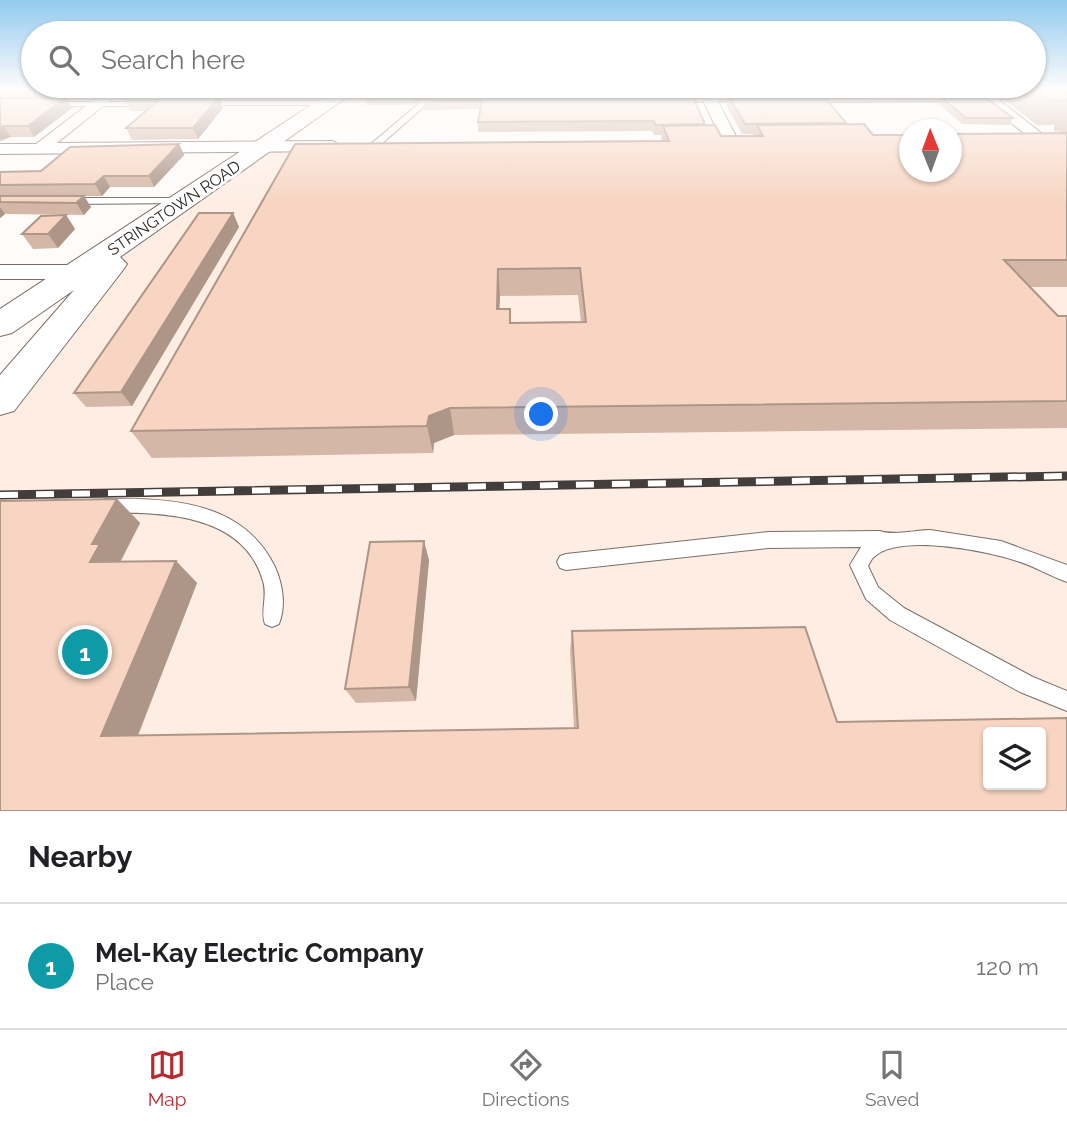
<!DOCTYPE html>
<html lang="en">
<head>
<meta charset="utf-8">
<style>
  :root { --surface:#fff; --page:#f6f6f6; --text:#202124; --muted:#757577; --line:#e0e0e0; --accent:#b8282c }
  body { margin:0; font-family:Raleway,sans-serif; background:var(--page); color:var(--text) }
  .controls { position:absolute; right:21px; bottom:21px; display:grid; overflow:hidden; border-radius:7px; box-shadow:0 2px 5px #0004 }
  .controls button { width:63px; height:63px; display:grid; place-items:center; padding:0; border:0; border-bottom:2px solid var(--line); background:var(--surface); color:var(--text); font:35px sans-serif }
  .compass { position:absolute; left:899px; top:119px; width:63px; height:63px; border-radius:50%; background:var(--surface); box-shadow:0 2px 5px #0004; rotate:359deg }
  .you { position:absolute; left:542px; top:415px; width:24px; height:24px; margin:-18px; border:5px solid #fff; border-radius:50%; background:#1a73e8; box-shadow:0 0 0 10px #1a73e833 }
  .badge { display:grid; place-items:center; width:46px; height:46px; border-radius:50%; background:var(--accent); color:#fff; font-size:23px; font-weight:700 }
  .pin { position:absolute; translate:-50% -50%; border:4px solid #fff; box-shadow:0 2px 7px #0006 }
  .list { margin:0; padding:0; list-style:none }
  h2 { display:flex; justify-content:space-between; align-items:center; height:91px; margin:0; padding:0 28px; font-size:30px }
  h2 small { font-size:23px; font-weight:400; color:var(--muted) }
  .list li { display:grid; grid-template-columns:46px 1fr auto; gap:21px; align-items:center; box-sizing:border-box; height:126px; padding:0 28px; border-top:2px solid var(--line) }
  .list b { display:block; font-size:26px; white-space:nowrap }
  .list p { margin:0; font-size:23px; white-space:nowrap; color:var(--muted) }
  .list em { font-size:23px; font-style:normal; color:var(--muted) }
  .icon { flex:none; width:38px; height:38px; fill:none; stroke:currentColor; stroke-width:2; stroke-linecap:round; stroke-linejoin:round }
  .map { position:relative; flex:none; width:1067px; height:811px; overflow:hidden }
  .search { position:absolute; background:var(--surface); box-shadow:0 2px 5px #0004; left:21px; right:21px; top:21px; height:77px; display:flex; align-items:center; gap:18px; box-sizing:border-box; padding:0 24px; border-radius:38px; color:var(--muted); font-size:26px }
  .sheet { height:217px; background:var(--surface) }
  nav { display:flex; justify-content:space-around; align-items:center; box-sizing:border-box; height:98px; border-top:2px solid var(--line); background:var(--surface); font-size:19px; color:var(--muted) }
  nav a { display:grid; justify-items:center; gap:4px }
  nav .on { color:var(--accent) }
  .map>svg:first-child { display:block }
</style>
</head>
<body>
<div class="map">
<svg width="1067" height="811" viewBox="0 0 1067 811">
  <rect width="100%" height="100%" fill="#fefbf9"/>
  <path fill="#feede3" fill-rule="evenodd" d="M1067 139V811H0V384L138 232 264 146 951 172ZM988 732H1041V785H988Z"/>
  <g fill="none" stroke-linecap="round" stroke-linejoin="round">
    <defs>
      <g id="lane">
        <path d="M435 90H443L378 147H372V143Z"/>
        <path d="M984 95H1027L1031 97 1027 99H984Z"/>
        <path d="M745 97 749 99 748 101 674 102 670 100 674 98Z"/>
        <path d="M959 97H962V101L807 102 803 100 807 98Z"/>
        <path d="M204 101H328L332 103 328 105H201V101Z"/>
        <path d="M50 102H146L150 104 146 106H47V102Z"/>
        <path d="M183 198 186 199V203L70 204 65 201 70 198Z"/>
        <path d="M106 499C171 498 243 501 275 567 283 585 286 606 279 624L272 627 265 624C260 611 268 596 263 581 244 514 163 512 106 513L100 511 98 506 100 501Z"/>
        <path d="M930 530 1001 541 1067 565V582C1050 576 1034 566 1017 561 987 551 899 533 874 557 871 559 870 563 868 566L878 587 904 608 1033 677 1067 691V711L1020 692 890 620 866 599 850 565 861 547 768 548 566 570 560 568 557 562 560 556 566 554 768 532 880 531C892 536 916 530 930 530Z"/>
      </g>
      <g id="street">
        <path d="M107 90H123L57 143 333 141 341 146 333 151 0 154V144H36Z"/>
        <path d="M698 90H712L739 142 737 146H725Z"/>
        <path d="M970 90H986L1049 139 1041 144 1035 142Z"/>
        <path d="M0 265H79L87 267 90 272 87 277 79 279H0Z"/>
      </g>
      <path id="secondary" d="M334 90H357L120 257 127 264 123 270 14 411 0 415V375L74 290 12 333 0 336V309Z"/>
    </defs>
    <use href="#lane" stroke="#7a6e67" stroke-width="2"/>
    <use href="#street" stroke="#7a6e67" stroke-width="2"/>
    <use href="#secondary" stroke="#7a6e67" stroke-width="2"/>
    <use href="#lane" fill="#fff" fill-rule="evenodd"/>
    <use href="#street" fill="#fff" fill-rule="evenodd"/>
    <use href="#secondary" fill="#fff" fill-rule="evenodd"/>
    <defs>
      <path id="rail" d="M0 495 1067 476"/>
    </defs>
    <use href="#rail" stroke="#433e3b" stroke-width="9"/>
    <use href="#rail" stroke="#fff" stroke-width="6" stroke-dasharray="18" stroke-linecap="butt"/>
  </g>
  <g fill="#d4b7a7" fill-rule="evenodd">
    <path d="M0 90H103L91 99H67L72 108 34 137H11L0 141Z"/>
    <path d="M111 90H235L227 99H220L223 108 198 139 132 140 126 128 147 111H130L125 100 126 99H116Z"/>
    <path d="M432 90 414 105H366L364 94Z"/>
    <path d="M438 90H494L493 97 561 96V90H687L686 96 705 125 721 136H753L754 134H742L726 105 728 96H721L718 90H885L883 95H823L846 123 845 124 873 135 1063 133 1064 132 1054 131V125H1037L1006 101 1011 92H993L990 90H1067V287H1030L1058 316H1067V428L454 435 434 443 433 453 152 458 131 431 661 141 662 135H654L652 131 478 132V122L480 109 424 110 423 100 439 97ZM578 295 581 322 510 323V309H499L500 296Z"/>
    <path d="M923 90H974L971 94 928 95Z"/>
    <path d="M942 98 1013 118 1009 125 962 124 939 104Z"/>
    <path d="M179 144 184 155 154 187H110L102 196H84L91 207 84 215 5 214 0 218V172L41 171Z"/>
    <path d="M233 213 239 227 132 406 86 407 74 393Z"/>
    <path d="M66 215 75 229 58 248 33 249 22 234Z"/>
    <path d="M117 499 140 523 121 561H176L197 583 138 736 574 728 570 650 572 631 837 722 0 811Z"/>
    <path d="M429 560 416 701 356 703 345 689Z"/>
  </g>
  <g fill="#ad9588">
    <path d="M86 90H103L91 99Z"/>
    <path d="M224 90H235L227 99Z"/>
    <path d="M416 90H432L414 105 412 94Z"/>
    <path d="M219 97 223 108 198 139 193 128Z"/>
    <path d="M66 98 72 108 34 137 28 126Z"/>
    <path d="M4 126 11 137 0 141V128Z"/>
    <path d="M179 144 184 155 154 187 149 176Z"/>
    <path d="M104 176 110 187 102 196 95 184Z"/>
    <path d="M84 196 91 207 84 215 76 203Z"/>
    <path d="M0 207 5 214 0 218Z"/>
    <path d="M233 213 239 227 132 406 121 392Z"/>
    <path d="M66 215 75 229 58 248 48 234Z"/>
    <path d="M498 269 500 296 498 337 497 309Z"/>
    <path d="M450 408 454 435 434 443 433 453 427 426 429 416Z"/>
    <path d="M117 499 140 523 120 562H90L92 544Z"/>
    <path d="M424 541 429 560 416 701 409 687Z"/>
    <path d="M176 561 197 583 132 750 101 736Z"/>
  </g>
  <g fill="#f7d5c2" stroke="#ad9588" stroke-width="2" fill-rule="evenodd">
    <path d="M366 90H416L412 94H364Z"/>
    <path d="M1035 90H1067V101H1052Z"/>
    <path d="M692 95 705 124 655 125 654 121 478 122 482 100H423L427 97Z"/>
    <path d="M728 95H823L846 123 745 124Z"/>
    <path d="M128 97H219L193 128H126L159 100H125Z"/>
    <path d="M0 98H66L28 126H4L0 128Z"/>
    <path d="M942 98H986L1013 118H966Z"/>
    <path d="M864 124 873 135H909V172H951V134L1067 133V260H1004L1058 316H1067V401L450 408 429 416 427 426 131 431 295 144 669 141 663 126 715 125 721 136H763L757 125ZM580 268 586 322 510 323V309H497L498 269Z"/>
    <path d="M179 144 149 176H104L95 184 0 185V172L41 171 70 147Z"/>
    <path d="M0 196H84L76 203 0 202Z"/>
    <path d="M199 213H233L121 392 74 393Z"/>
    <path d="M66 215 48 234H22L41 216Z"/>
    <path d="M117 499 92 544H100L90 562 176 561 101 736 578 728 572 631 805 627 837 722 1067 718V811H0V501ZM988 732H1041V785H988Z"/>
    <path d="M424 541 409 687 345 689 370 542Z"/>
  </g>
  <linearGradient id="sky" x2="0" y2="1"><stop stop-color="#92caef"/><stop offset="0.44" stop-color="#fffdfc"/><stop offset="1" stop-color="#fffdfc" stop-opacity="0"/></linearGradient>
  <rect width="1067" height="204" fill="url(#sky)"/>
  <g text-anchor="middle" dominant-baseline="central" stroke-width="6" stroke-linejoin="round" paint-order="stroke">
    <g font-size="16" fill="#2d2825" stroke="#fff">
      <text transform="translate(174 208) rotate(-34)">STRINGTOWN ROAD</text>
    </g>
  </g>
</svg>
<div class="controls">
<button><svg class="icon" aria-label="layers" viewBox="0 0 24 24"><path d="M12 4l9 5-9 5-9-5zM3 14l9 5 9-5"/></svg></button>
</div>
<svg class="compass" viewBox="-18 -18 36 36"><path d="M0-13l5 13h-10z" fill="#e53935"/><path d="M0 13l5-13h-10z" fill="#757577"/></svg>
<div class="you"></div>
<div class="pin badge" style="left:85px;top:652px;background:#0f9aa8">1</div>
<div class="search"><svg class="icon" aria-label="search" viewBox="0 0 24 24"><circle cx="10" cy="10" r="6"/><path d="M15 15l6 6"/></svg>Search here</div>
</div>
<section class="sheet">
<h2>Nearby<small></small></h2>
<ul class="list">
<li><span class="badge" style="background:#0f9aa8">1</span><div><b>Mel-Kay Electric Company</b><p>Place</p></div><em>120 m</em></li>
</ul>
</section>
<nav>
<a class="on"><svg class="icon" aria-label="map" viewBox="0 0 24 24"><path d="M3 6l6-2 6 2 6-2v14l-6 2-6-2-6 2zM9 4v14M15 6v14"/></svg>Map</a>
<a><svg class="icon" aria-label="directions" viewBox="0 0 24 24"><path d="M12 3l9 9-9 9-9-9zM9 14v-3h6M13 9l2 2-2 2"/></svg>Directions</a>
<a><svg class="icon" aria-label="saved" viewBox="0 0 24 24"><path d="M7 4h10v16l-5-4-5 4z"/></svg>Saved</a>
</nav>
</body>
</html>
